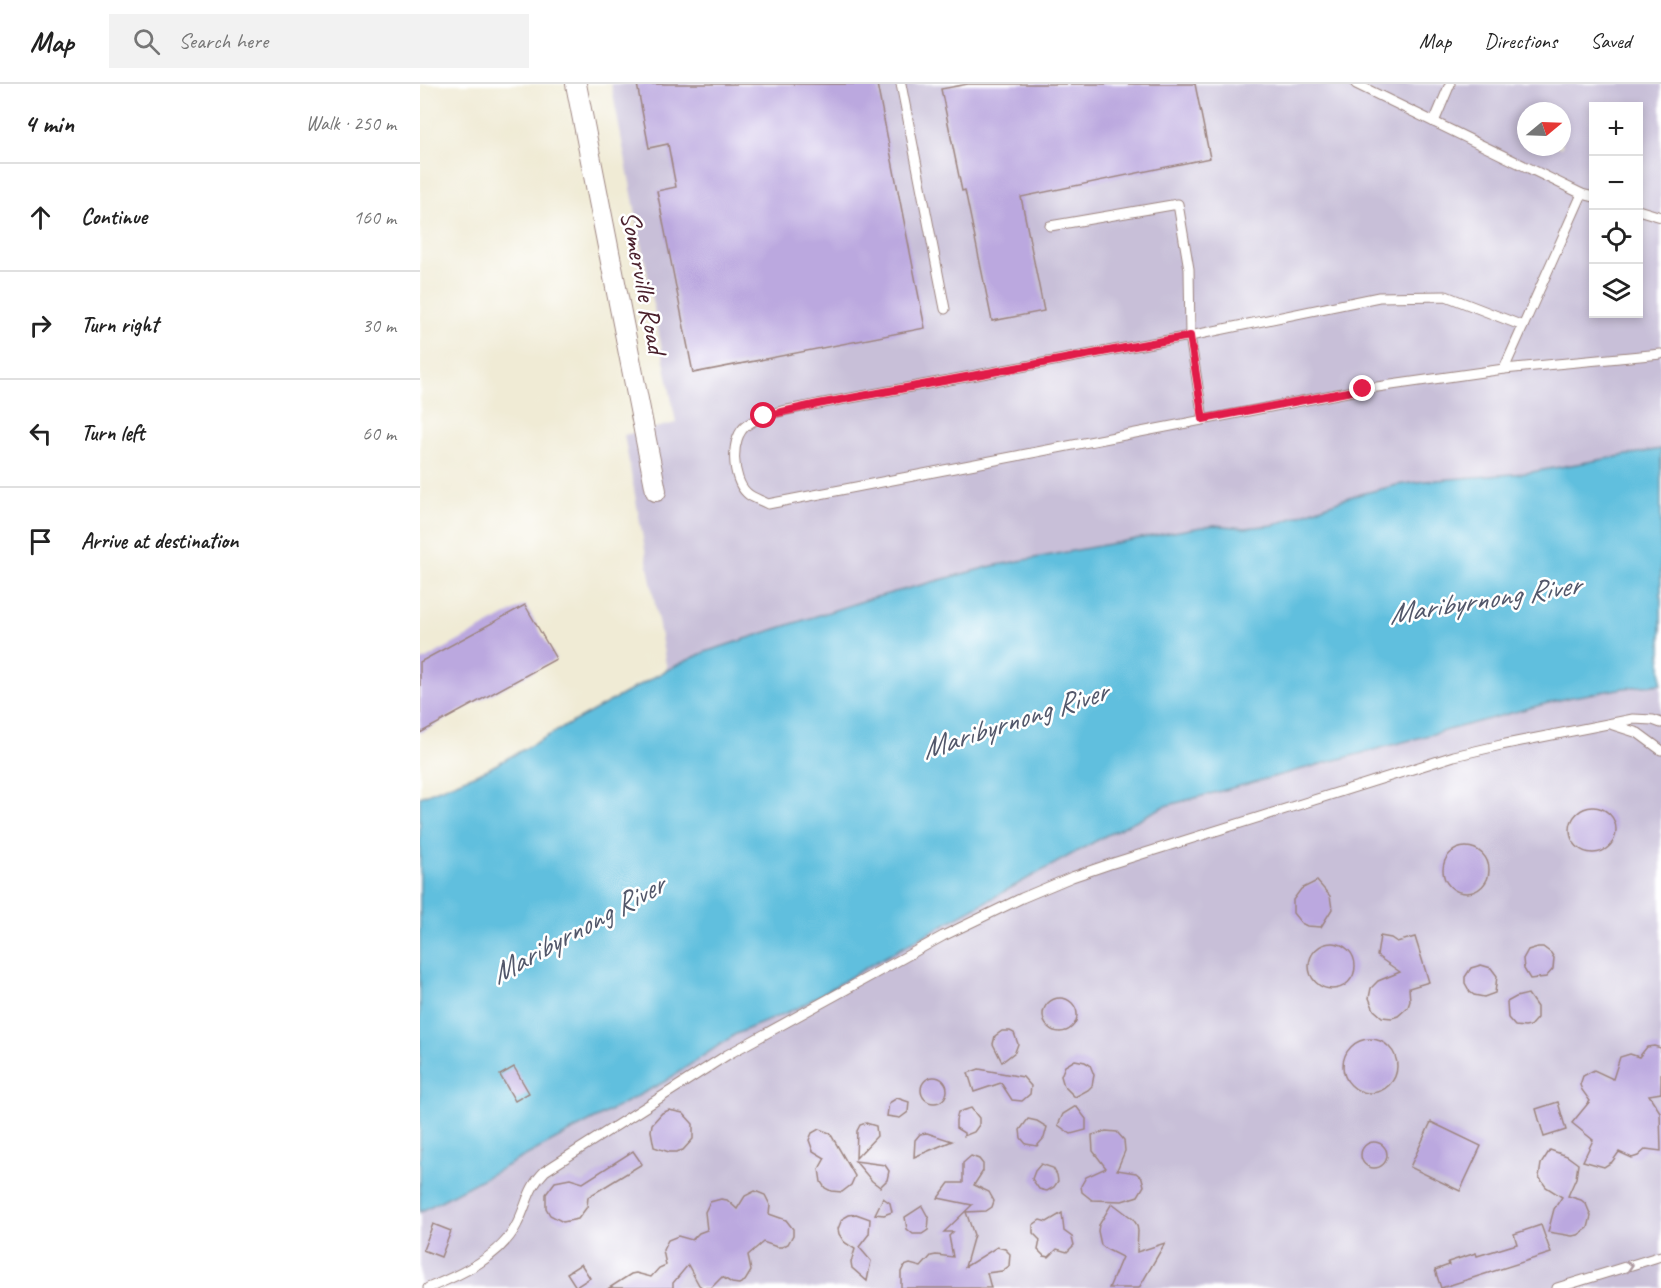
<!DOCTYPE html>
<html lang="en">
<head>
<meta charset="utf-8">
<style>
  :root { --surface:#fff; --page:#f2f2f2; --text:#222; --muted:#767676; --line:#e0e0e0 }
  body { margin:0; font-family:Caveat,sans-serif; background:var(--page); color:var(--text) }
  .controls { position:absolute; right:18px; top:18px; display:grid; overflow:hidden; border-radius:0px; box-shadow:0 3px 9px #0003 }
  .controls button { width:54px; height:54px; display:grid; place-items:center; padding:0; border:0; border-bottom:2px solid var(--line); background:var(--surface); color:var(--text); font:30px sans-serif }
  .compass { position:absolute; left:1097px; top:18px; width:54px; height:54px; border-radius:50%; background:var(--surface); box-shadow:0 3px 9px #0003; rotate:71deg }
  .stop { position:absolute; width:18px; height:18px; margin:-14px; border:4px solid #e11d48; border-radius:50%; background:#fff }
  .stop.end { background:#e11d48; border-color:#fff; box-shadow:0 2px 6px #0008 }
  .list { margin:0; padding:0; list-style:none }
  h2 { display:flex; justify-content:space-between; align-items:center; height:78px; margin:0; padding:0 24px; font-size:26px }
  h2 small { font-size:20px; font-weight:400; color:var(--muted) }
  .list li { display:grid; grid-template-columns:39px 1fr auto; gap:18px; align-items:center; box-sizing:border-box; height:108px; padding:0 24px; border-top:2px solid var(--line) }
  .list b { display:block; font-size:22px; white-space:nowrap }
  .list em { font-size:20px; font-style:normal; color:var(--muted) }
  .icon { flex:none; width:33px; height:33px; fill:none; stroke:currentColor; stroke-width:2; stroke-linecap:round; stroke-linejoin:round }
  .map { position:relative; flex:none; width:1241px; height:1204px; overflow:hidden }
  header { display:flex; align-items:center; gap:36px; box-sizing:border-box; height:84px; padding:0 30px; background:var(--surface); border-bottom:2px solid var(--line) }
  header strong { font-size:28px }
  nav { display:flex; gap:33px; margin-inline-start:auto; font-size:21px }
  .search { width:420px; height:54px; background:var(--page); display:flex; align-items:center; gap:15px; box-sizing:border-box; padding:0 21px; border-radius:0px; color:var(--muted); font-size:22px }
  main { display:flex }
  aside { flex:1; background:var(--surface) }
  .map>svg:first-child { display:block }
</style>
</head>
<body>
<header>
<strong>Map</strong>
<div class="search"><svg class="icon" aria-label="search" viewBox="0 0 24 24"><circle cx="10" cy="10" r="6"/><path d="M15 15l6 6"/></svg>Search here</div>
<nav><a>Map</a><a>Directions</a><a>Saved</a></nav>
</header>
<main>
<aside>
<h2>4 min<small>Walk · 250 m</small></h2>
<ul class="list">
<li><svg class="icon" aria-label="ahead" viewBox="0 0 24 24"><path d="M12 20V5M6 11l6-6 6 6"/></svg><div><b>Continue</b></div><em>160 m</em></li>
<li><svg class="icon" aria-label="right" viewBox="0 0 24 24"><path d="M7 20v-9h11M14 6l5 5-5 5"/></svg><div><b>Turn right</b></div><em>30 m</em></li>
<li><svg class="icon" aria-label="left" viewBox="0 0 24 24"><path d="M17 20v-9H6M10 6l-5 5 5 5"/></svg><div><b>Turn left</b></div><em>60 m</em></li>
<li><svg class="icon" aria-label="arrive" viewBox="0 0 24 24"><path d="M6 21V4h12l-3 4 3 4H6"/></svg><div><b>Arrive at destination</b></div></li>
</ul>
</aside>
<div class="map">
<svg width="1241" height="1204" viewBox="0 0 1241 1204">
  <rect width="100%" height="100%" fill="#fff"/>
  <filter id="ink" filterUnits="userSpaceOnUse"><feTurbulence type="fractalNoise" baseFrequency=".0167" numOctaves="2"/><feDisplacementMap in="SourceGraphic" scale="12" xChannelSelector="R" yChannelSelector="G"/><feConvolveMatrix kernelMatrix="1 2 1 2 8 2 1 2 1" color-interpolation-filters="sRGB"/></filter>
  <filter id="wash" filterUnits="userSpaceOnUse"><feTurbulence type="fractalNoise" baseFrequency=".008" numOctaves="4" result="noise"/><feDisplacementMap in="SourceGraphic" scale="24" xChannelSelector="R" yChannelSelector="G"/><feGaussianBlur stdDeviation="1.35" result="paint"/><feColorMatrix in="noise" values="0 0 0 0 0 0 0 0 0 0 0 0 0 0 0 0 0 1.4 0 .05"/><feComposite in="paint" operator="in"/></filter>
  <g filter="url(#wash)">
    <rect width="100%" height="100%" fill="#f0ebd5"/>
    <g fill="#c8bfd8" fill-rule="evenodd">
      <path d="M191 0H1241V365L1106 389 1005 397 977 401 929 413 854 441 825 444 794 441 572 482 449 515 285 568 247 586 204 351 256 339ZM1174 22H1218V230H1174ZM1106 27H1142V63H1106Z"/>
      <path d="M1241 600V1204H0V1128L244 998 316 950 380 923 449 882 685 752 745 722 1147 614 1204 604Z"/>
    </g>
    <path fill="#60bfde" stroke="#556f84" stroke-width="1.5" d="M1241 365V600L1204 604 1147 614 745 722 685 752 449 882 380 923 316 950 244 998 0 1128V713L68 685 247 586 285 568 449 515 572 482 759 447 794 441 825 444 854 441 929 413 977 401 1005 397 1106 389Z"/>
    <g id="blocks">
      <g fill="#bba8df">
        <path d="M217 0H457L505 244 273 289 237 107 256 103 248 60 229 64Z"/>
        <path d="M548 0H775L790 74 601 113 624 227 572 237 545 106 542 107 521 5Z"/>
        <path d="M105 521 136 575 0 649V578Z"/>
        <circle cx="1173" cy="746" r="23"/>
        <circle cx="1046" cy="786" r="23"/>
        <path d="M897 797 910 812 912 825 901 843 887 842 881 839 873 829V816L881 805Z"/>
        <path d="M960 852 971 854 977 858 995 853 1009 898 989 904 990 917 988 923 978 932 972 934 962 933 954 926 949 914 951 904 958 897 980 888 957 872Z"/>
        <circle cx="912" cy="882" r="23"/>
        <path d="M1118 863H1123L1131 869 1134 874 1133 885 1126 893 1110 895 1104 885 1103 875 1108 866Z"/>
        <path d="M1061 881 1071 884 1077 892 1075 909 1064 913 1054 911 1050 908 1045 899V893L1051 884Z"/>
        <path d="M1108 910 1117 923V934L1110 942 1105 943 1095 942 1088 934 1087 918 1096 913Z"/>
        <circle cx="640" cy="931" r="17"/>
        <path d="M582 947H590L594 949 598 960 595 968 582 978 573 960 575 952Z"/>
        <circle cx="950" cy="982" r="27"/>
        <path d="M1234 962 1241 964V1009L1229 1011 1240 1028 1241 1067 1226 1065 1218 1072 1212 1074 1199 1068 1192 1078 1184 1083 1163 1077 1173 1056 1152 1039 1170 1017 1162 1006 1160 1001 1163 992 1174 986 1193 995 1200 973 1210 970 1219 973 1227 963Z"/>
        <path d="M655 976 665 978 670 981 674 991 672 1002 668 1006 655 1013 644 1002 641 992 645 982Z"/>
        <path d="M94 983 109 1009 95 1017 80 991Z"/>
        <path d="M559 985 603 993 611 1002 610 1010 602 1017 592 1016 581 999 554 1008 548 989Z"/>
        <circle cx="514" cy="1006" r="13"/>
        <path d="M477 1014 489 1018 488 1028 480 1034 467 1032 469 1019Z"/>
        <path d="M1138 1018 1146 1046 1124 1053 1116 1025Z"/>
        <path d="M656 1022 666 1035V1046L651 1050 638 1041 643 1030Z"/>
        <path d="M551 1024 559 1034V1041L554 1048 544 1052V1049L536 1044V1036L538 1028Z"/>
        <path d="M249 1026 263 1029 273 1040V1055L263 1066 256 1068H249L234 1063 231 1047 232 1040 242 1029Z"/>
        <path d="M608 1035 617 1037 627 1043 624 1054 617 1062 606 1060 601 1054 600 1046Z"/>
        <path d="M1011 1038 1061 1062 1040 1107 990 1083Z"/>
        <path d="M446 1039 456 1042 457 1052 436 1074 437 1047 440 1041Z"/>
        <path d="M399 1045 410 1049 435 1092 431 1101 422 1108 411 1107 405 1104 401 1098 399 1085 405 1074 393 1067 389 1056 392 1049Z"/>
        <path d="M686 1047 697 1048 704 1056 705 1067 697 1086 716 1089 722 1094 724 1102 718 1112 702 1117 672 1116 662 1108 661 1102 666 1093 686 1084 673 1067 672 1051Z"/>
        <path d="M507 1049 532 1057 494 1073 495 1056 500 1050Z"/>
        <circle cx="954" cy="1071" r="13"/>
        <path d="M1130 1066 1147 1072 1158 1080 1156 1094 1148 1112 1161 1116 1166 1120 1171 1132 1168 1144 1158 1151 1152 1152 1128 1148 1134 1125 1142 1113 1126 1103 1119 1093 1121 1080Z"/>
        <path d="M213 1067 222 1080 168 1113 167 1123 158 1135 143 1138 130 1131 126 1124V1110L135 1098 150 1095 163 1099Z"/>
        <path d="M551 1072 559 1075 563 1080V1087L554 1101 569 1108 574 1117 572 1123 566 1127 546 1128 554 1151 545 1183 577 1163 585 1165 590 1170 589 1182 582 1187 567 1189 571 1204H481V1188L484 1182 490 1180 501 1183 511 1172 516 1171 533 1173 529 1152 533 1148H524L552 1121 518 1114 529 1099H543V1079Z"/>
        <path d="M435 1077 465 1081 469 1087 467 1096 460 1103 452 1097Z"/>
        <path d="M621 1080 633 1084 637 1091 638 1097 634 1103 627 1107 619 1105 612 1095 615 1087Z"/>
        <path d="M335 1107 345 1111 350 1121 349 1130 366 1136 373 1145V1151L368 1160 362 1163H357L343 1158 328 1171 331 1187 325 1197 319 1200 312 1199 302 1193 291 1204H283L279 1201 268 1181 253 1199V1204H189L211 1190 216 1189 231 1193 239 1184 246 1181 243 1166 248 1156 258 1152 272 1156 279 1149 287 1146 285 1128 290 1118 301 1115 307 1116 317 1125 325 1112Z"/>
        <path d="M463 1114 470 1119 472 1128 464 1131 455 1130Z"/>
        <path d="M692 1119 713 1135 717 1141 718 1147 717 1168 745 1159 719 1204H689L702 1173 686 1165 681 1161 678 1147 679 1141Z"/>
        <path d="M502 1122 509 1135 508 1146 502 1150H493L487 1145 485 1133Z"/>
        <path d="M642 1129 644 1147 652 1153 654 1161 647 1168 637 1165 629 1173 624 1172 618 1166 620 1156 613 1149V1141L620 1136 627 1138Z"/>
        <path d="M436 1130 450 1135 449 1150 439 1163 451 1177 447 1197 432 1184 431 1178 435 1165 424 1158 419 1150 418 1145 422 1135 429 1131Z"/>
        <path d="M13 1140 31 1147 21 1173 3 1166Z"/>
        <path d="M1121 1141 1131 1169 1021 1204 1015 1186 1029 1181 1028 1178 1056 1169 1057 1172 1097 1160 1094 1150Z"/>
        <path d="M161 1180 170 1194 156 1203 147 1189Z"/>
      </g>
    </g>
  </g>
  <g filter="url(#ink)">
    <use href="#blocks" fill-opacity="0" stroke="#9d8580" stroke-width="1.5"/>
    <g fill="none" stroke-linecap="round" stroke-linejoin="round">
      <defs>
        <g id="lane">
          <path d="M481 0 525 225"/>
          <path d="M936 0 1162 110 1174 113"/>
          <path d="M1014 38 1030 0"/>
          <path d="M1218 126 1241 133"/>
          <path d="M630 142 758 120 769 185 770 252 783 335"/>
          <path d="M1103 242 1026 212 959 213 770 252 398 320C375 325 347 327 327 341 309 353 312 396 327 409 332 414 341 416 348 420L943 305 1084 285 1241 270"/>
          <path d="M1084 285 1162 110"/>
          <path d="M1193 641 1218 649 1241 666"/>
          <path d="M8 1204C40 1191 82 1172 97 1140 108 1119 107 1105 125 1087L307 971 523 852 602 814 652 793 690 780 1034 672 1081 661 1213 635 1233 636 1241 639"/>
          <path d="M1137 1204 1241 1172"/>
        </g>
        <path id="street" d="M156 0 236 407"/>
      </defs>
      <use href="#lane" stroke="#9d8580" stroke-width="11"/>
      <use href="#street" stroke="#9d8580" stroke-width="22"/>
      <use href="#lane" stroke="#fff" stroke-width="9"/>
      <use href="#street" stroke="#fff" stroke-width="20"/>
    </g>
    <defs><path id="oneway-chevron" d="M-2-3.5L2.5 0L-2 3.5" fill="none" stroke-width="1.6" stroke-linecap="round" stroke-linejoin="round" transform="scale(1.5)"/></defs>
    <use stroke="#ae9aa0" href="#oneway-chevron" transform="translate(1209 1182) rotate(-17)"/>
  </g>
  <g fill="none" stroke-linecap="round" stroke-linejoin="round" filter="url(#ink)">
    <path stroke="#e11d48" stroke-width="8" d="M344 332 398 320 770 252 783 335 943 305"/>
  </g>
  <g text-anchor="middle" dominant-baseline="central" stroke-width="5" stroke-linejoin="round" paint-order="stroke">
    <g font-size="28" fill="#4a1f2b" stroke="#fff">
      <text transform="translate(224 198) rotate(79)">Somerville Road</text>
    </g>
    <g font-size="30" font-style="italic" fill="#52576a" stroke="#fff">
      <text transform="translate(1064 515) rotate(-9)">Maribyrnong River</text>
      <text transform="translate(594 636) rotate(-18)">Maribyrnong River</text>
      <text transform="translate(157 845) rotate(-29)">Maribyrnong River</text>
    </g>
  </g>
</svg>
<div class="controls">
<button>+</button>
<button>−</button>
<button><svg class="icon" aria-label="locate" viewBox="0 0 24 24"><circle cx="12" cy="12" r="6"/><path d="M12 2v4M12 18v4M2 12h4M18 12h4"/></svg></button>
<button><svg class="icon" aria-label="layers" viewBox="0 0 24 24"><path d="M12 4l9 5-9 5-9-5zM3 14l9 5 9-5"/></svg></button>
</div>
<svg class="compass" viewBox="-18 -18 36 36"><path d="M0-13l5 13h-10z" fill="#e53935"/><path d="M0 13l5-13h-10z" fill="#767676"/></svg>
<div class="stop" style="left:344px;top:332px"></div>
<div class="stop end" style="left:943px;top:305px"></div>
</div>
</main>
</body>
</html>
